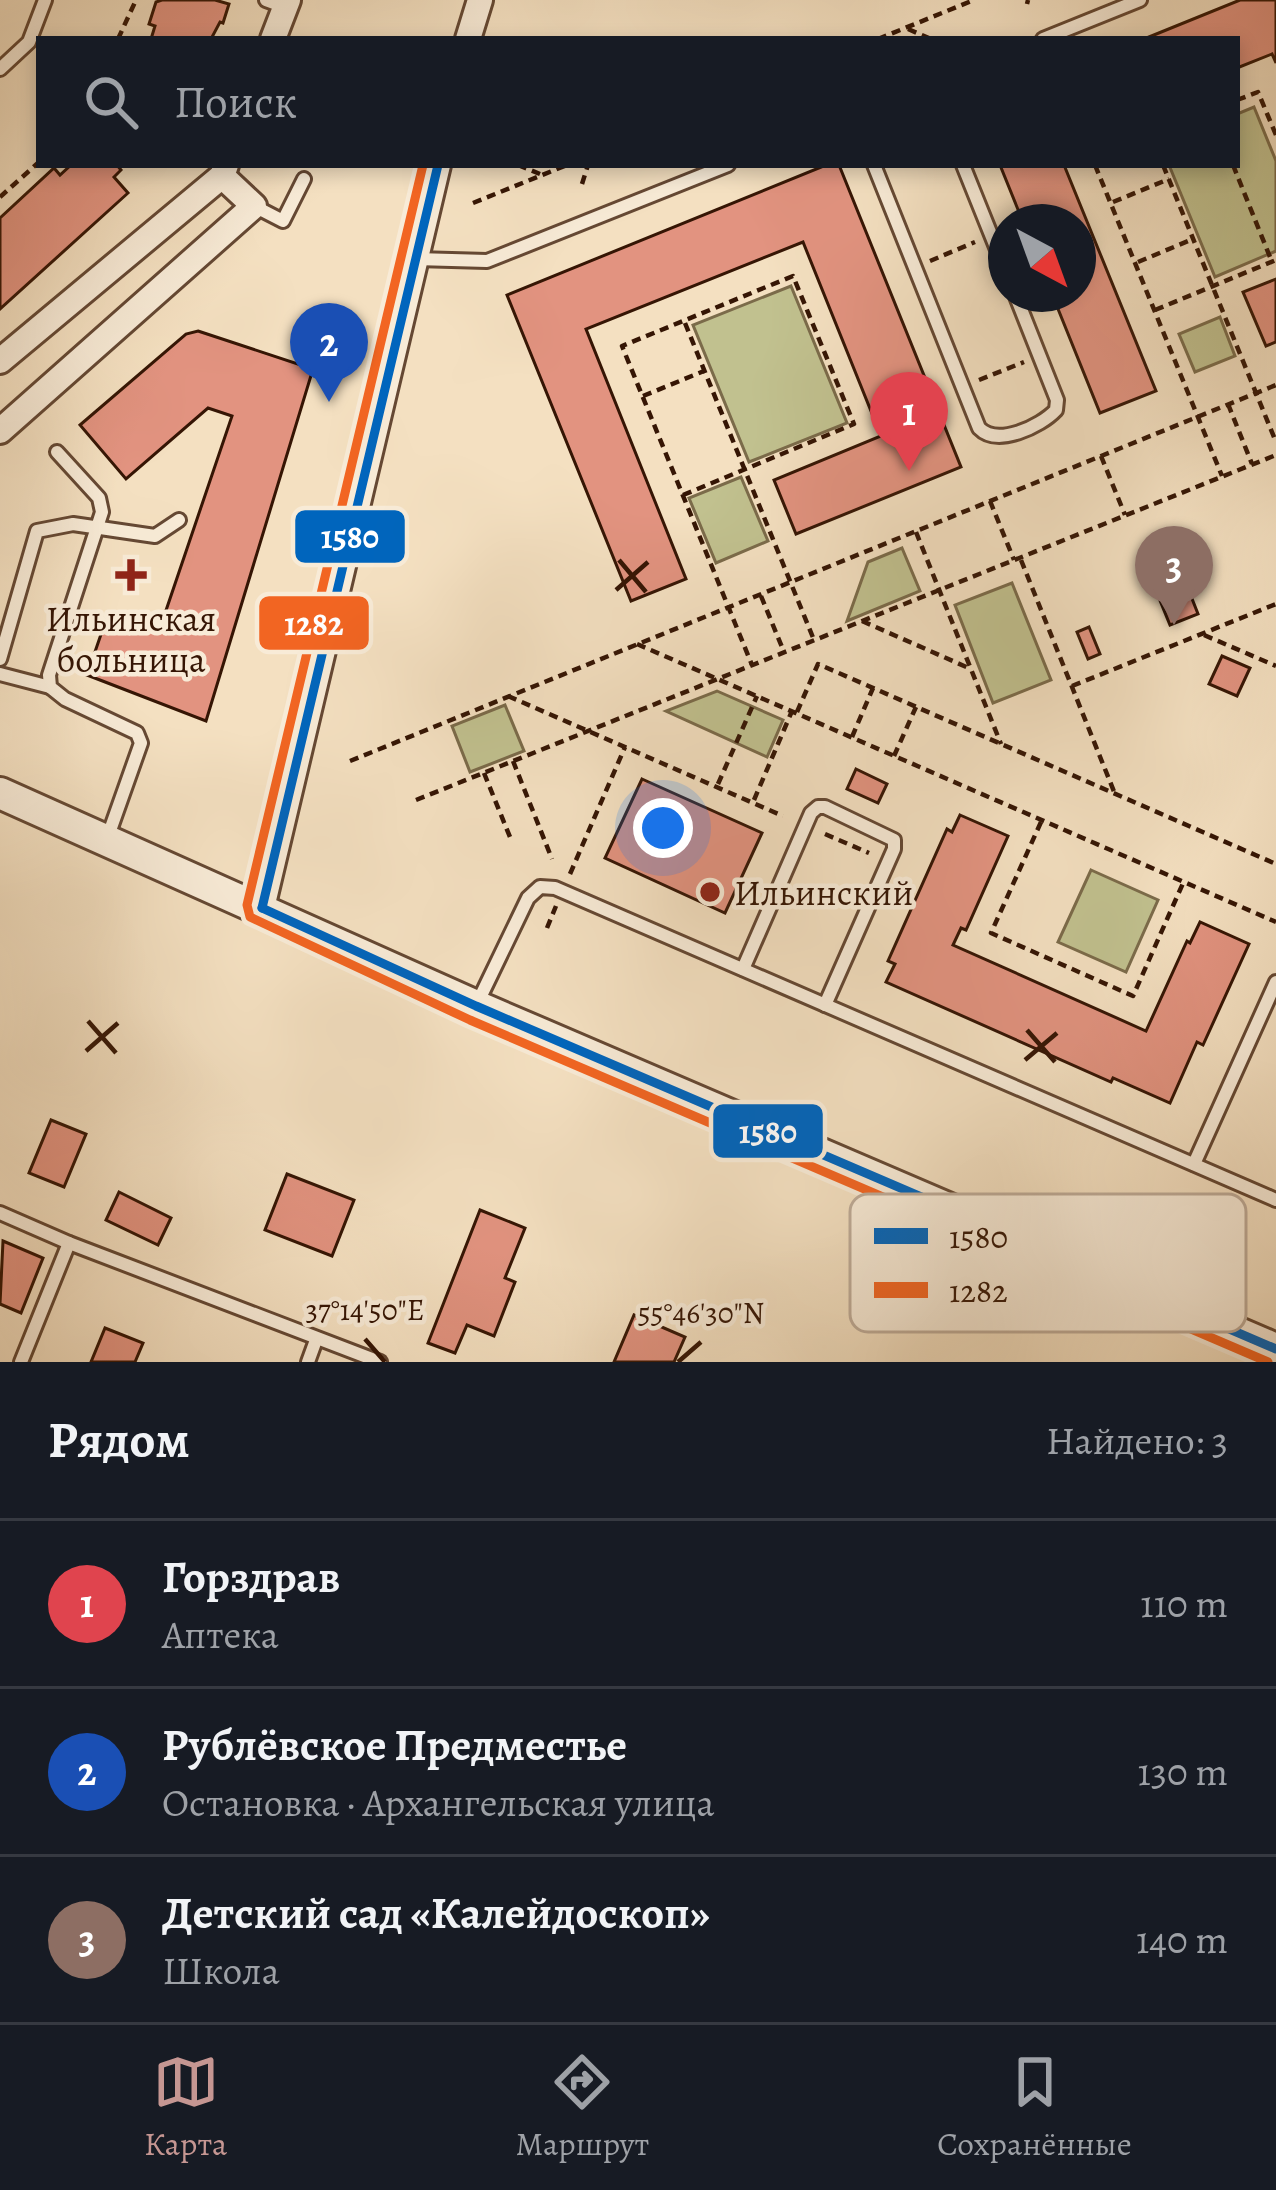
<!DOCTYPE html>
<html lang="ru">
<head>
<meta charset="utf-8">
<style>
  :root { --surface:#171b24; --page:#20242c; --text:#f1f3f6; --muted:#9ea1a6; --line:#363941; --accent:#c59692 }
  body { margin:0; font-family:Alegreya,serif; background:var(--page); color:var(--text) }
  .compass { position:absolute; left:988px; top:204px; width:108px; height:108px; border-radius:50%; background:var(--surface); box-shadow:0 6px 18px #0003; rotate:139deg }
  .you { position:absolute; left:663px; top:828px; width:42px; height:42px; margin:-30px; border:9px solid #fff; border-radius:50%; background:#1a73e8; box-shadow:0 0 0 18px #1a73e833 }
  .badge { display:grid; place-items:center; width:78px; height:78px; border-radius:50%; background:var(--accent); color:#fff; font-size:39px; font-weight:700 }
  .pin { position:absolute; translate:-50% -99px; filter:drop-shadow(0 3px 6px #0008) }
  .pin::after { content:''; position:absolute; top:63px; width:42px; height:36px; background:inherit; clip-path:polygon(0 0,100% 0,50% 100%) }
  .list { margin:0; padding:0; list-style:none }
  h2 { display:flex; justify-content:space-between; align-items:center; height:156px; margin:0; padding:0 48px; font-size:51px }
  h2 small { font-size:39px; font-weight:400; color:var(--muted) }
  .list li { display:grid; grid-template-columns:78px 1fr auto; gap:36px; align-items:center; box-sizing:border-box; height:168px; padding:0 48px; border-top:3px solid var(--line) }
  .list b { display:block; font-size:45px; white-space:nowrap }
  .list p { margin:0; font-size:39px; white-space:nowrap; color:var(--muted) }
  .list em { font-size:39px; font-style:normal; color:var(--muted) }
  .icon { flex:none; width:66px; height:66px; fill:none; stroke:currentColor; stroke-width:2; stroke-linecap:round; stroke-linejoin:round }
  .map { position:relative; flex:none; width:1276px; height:1362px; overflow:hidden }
  .search { position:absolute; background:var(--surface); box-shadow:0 6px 18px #0003; left:36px; right:36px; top:36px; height:132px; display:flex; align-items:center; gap:30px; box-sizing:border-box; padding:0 42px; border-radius:0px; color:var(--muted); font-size:45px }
  .sheet { height:660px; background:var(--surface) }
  nav { display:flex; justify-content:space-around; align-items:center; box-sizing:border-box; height:168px; border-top:3px solid var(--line); background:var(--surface); font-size:33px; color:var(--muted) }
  nav a { display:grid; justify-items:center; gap:6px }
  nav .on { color:var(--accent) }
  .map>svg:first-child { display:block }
</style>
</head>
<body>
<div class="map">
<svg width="1276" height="1362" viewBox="0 0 1276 1362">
  <rect width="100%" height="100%" fill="#f4e0c1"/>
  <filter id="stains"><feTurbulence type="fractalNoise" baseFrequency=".00167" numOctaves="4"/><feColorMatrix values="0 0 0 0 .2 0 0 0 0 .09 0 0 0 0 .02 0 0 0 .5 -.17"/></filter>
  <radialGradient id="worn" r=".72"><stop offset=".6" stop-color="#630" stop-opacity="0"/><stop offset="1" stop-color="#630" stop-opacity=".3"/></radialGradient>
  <g fill="#c1c18f" stroke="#7b6b4a" stroke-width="3">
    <path d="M1254 107 1276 161V251L1215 277 1169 165H1237V114Z"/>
    <path d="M791 286 847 423 749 462 693 325Z"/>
    <path d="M1220 317 1235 356 1195 372 1179 334Z"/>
    <path d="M741 477 768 541 716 563 689 498Z"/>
    <path d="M902 548 920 591 847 621 868 562Z"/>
    <path d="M1012 583 1051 680 993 703 955 605Z"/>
    <path d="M717 691 783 720 767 757 666 711Z"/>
    <path d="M505 705 524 751 470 772 452 726Z"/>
    <path d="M1091 870 1158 900 1126 972 1058 942Z"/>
  </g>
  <g fill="#e29380" stroke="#351504" stroke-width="3">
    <path d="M162 0H215L229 4 223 23 220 22 211 39H151L155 26 149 24 156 2Z"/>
    <path d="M1240 0H1276V63L1272 54 1237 68V39H1144Z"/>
    <path d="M71 165H117L121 170 114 177 128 193 0 309V218L54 168 60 175Z"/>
    <path d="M826 165H839L961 467 796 534 774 480 881 436 803 242 586 329 686 579 631 601 507 295Z"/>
    <path d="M1000 165H1064L1156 391 1100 413 1052 294H1078V222H1023Z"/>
    <path d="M1276 279V342L1266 346 1243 292Z"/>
    <path d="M198 331 313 369 206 721 87 675 108 614 159 631 232 416 208 408 126 479 80 425 186 334Z"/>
    <path d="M1187 586 1198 614 1170 625 1159 598Z"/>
    <path d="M1089 627 1100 654 1088 659 1077 632Z"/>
    <path d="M1222 656 1250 668 1237 696 1209 684Z"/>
    <path d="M856 769 887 784 878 803 847 789Z"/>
    <path d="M642 779 762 833 725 913 605 858Z"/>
    <path d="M960 815 1008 836 966 930 961 928 953 945 1146 1031 1187 941 1190 943 1200 922 1249 944 1203 1045 1197 1042 1170 1103 1113 1078 1111 1082 886 982 895 964 888 961 947 829 952 832Z"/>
    <path d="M51 1120 86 1134 64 1187 29 1173Z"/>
    <path d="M287 1174 354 1200 332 1256 265 1230Z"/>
    <path d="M119 1192 171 1218 158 1245 106 1220Z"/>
    <path d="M480 1210 525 1228 505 1278 515 1282 494 1336 467 1325 455 1353 428 1343Z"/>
    <path d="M3 1241 43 1258 21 1313 0 1304Z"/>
    <path d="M634 1315 685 1337 674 1362H614Z"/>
    <path d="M105 1328 143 1343 135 1362H91Z"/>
  </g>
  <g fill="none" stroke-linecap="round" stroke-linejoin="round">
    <defs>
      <g id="service">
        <path d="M266 0 285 7"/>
        <path d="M1043 39 1140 0"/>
        <path d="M0 69 29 42 45 0"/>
        <path d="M874 165 979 428C997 447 1040 427 1056 410L1057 400 1015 294"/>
        <path d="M963 165 1006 272"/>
        <path d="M254 206 283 221 304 179"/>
        <path d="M416 259 487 261 728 165"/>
        <path d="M57 452 99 498 102 512 49 675 50 687 65 699 137 733 141 743 107 839"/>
        <path d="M0 659 37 531 73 524 155 536 179 520"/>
        <path d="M0 674 50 687"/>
        <path d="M743 969 811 813 818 807H825L894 840V849L825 1005"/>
        <path d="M477 1004 528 898 540 887 555 888 1276 1200"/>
        <path d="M1194 1164 1276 982"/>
        <path d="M0 1213 69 1243 380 1362"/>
        <path d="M21 1362 69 1243"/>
        <path d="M308 1362 316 1340"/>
      </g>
      <g id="minor">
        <path d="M273 39 288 0"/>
        <path d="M468 39 480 0"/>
        <path d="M0 361 222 176 226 165"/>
        <path d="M0 431 254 206 222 176"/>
        <path d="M262 908 438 165"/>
      </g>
      <path id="tertiary" d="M0 793 476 1006 1276 1349"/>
    </defs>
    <use href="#service" stroke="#654833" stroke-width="18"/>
    <use href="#minor" stroke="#654833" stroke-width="30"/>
    <use href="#tertiary" stroke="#654833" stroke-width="36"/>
    <g stroke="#351504" stroke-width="4.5" stroke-dasharray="9 6" stroke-linecap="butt">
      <path d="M1027 4 1028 0"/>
      <path d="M908 29 931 39"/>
      <path d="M118 39 136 0"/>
      <path d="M878 39 974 0"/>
      <path d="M1237 100 1258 92 1276 135"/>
      <path d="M518 165 540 174"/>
      <path d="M1095 165 1222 476"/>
      <path d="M1163 165 1276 442"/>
      <path d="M1233 165 1272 262"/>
      <path d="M582 184 588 165"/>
      <path d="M0 197 39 162"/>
      <path d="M1113 202 1169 179"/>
      <path d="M473 203 567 165"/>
      <path d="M930 261 975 242"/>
      <path d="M1138 262 1193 239"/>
      <path d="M1155 310 1276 260"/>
      <path d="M685 323 814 640"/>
      <path d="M979 380 1024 362"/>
      <path d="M643 396 704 371"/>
      <path d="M1228 404 1252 464"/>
      <path d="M1101 456 1125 515"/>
      <path d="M683 495 854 424 793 276 622 346 752 665"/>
      <path d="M990 501 1014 560"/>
      <path d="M916 532 1001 744"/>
      <path d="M1021 560 1115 794"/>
      <path d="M761 596 784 652"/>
      <path d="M862 621 971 669"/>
      <path d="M1204 635 1276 666"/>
      <path d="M637 644 1276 922"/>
      <path d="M1072 686 1276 604"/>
      <path d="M508 696 783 816"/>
      <path d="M797 712 818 664 1276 864"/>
      <path d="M852 737 873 688"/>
      <path d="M894 756 916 707"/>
      <path d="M350 761 1276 385"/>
      <path d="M513 761 552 859"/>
      <path d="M484 773 512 842"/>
      <path d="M718 784 757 696"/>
      <path d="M416 800 1276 455"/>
      <path d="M754 800 792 711"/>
      <path d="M1041 822 991 933 1133 996 1184 881"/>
      <path d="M825 834 869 853"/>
      <path d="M570 874 625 747"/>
      <path d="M547 928 556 906"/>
    </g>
    <use href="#service" stroke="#f8ebd7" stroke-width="12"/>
    <use href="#minor" stroke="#f8ebd7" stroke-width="24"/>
    <use href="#tertiary" stroke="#f8ebd7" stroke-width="30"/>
    <defs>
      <g id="bus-1">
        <path d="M262 908 476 1006 1276 1349"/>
        <path d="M262 908 438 165"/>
      </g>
      <path id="bus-2" d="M423 165 247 905 250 917 470 1020 1268 1362"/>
    </defs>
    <use href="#bus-1" stroke="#f8ebd7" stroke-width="18"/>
    <use href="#bus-2" stroke="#f8ebd7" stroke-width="18"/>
    <use href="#bus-1" stroke="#0065bd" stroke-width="9"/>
    <use href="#bus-2" stroke="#f26522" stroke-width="9"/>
  </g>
  <path fill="none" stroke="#351504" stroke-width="4.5" d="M619 560 646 592M616 590 648 562M88 1021 116 1053M1027 1030 1055 1062M86 1051 118 1023M1025 1060 1057 1033M365 1339 385 1362M678 1362 701 1342"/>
  <g fill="#8f2418" stroke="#f8ebd7" stroke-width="4.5">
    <path d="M125 557h12v12h12v12h-12v12h-12v-12h-12v-12h12z"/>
    <circle cx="710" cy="892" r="12"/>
  </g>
  <g text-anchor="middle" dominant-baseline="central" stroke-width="9" stroke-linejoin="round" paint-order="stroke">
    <g font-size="36" fill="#351504" stroke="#f8ebd7">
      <text x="131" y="618">Ильинская<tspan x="131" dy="41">больница</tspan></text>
      <text x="734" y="892" text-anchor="start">Ильинский</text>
    </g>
  </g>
  <rect x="850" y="1194" width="396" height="138" rx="18" fill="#f8ebd7" stroke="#beab98" stroke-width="3"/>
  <rect x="874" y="1228" width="54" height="16" fill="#0065bd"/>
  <rect x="874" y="1282" width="54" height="16" fill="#f26522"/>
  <g font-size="33" fill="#351504">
    <text x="949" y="1248">1580</text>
    <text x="949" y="1302">1282</text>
  </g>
  <g font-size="30" text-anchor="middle" fill="#351504" stroke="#f8ebd7" stroke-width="9" stroke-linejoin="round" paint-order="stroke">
    <text x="365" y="1320">37°14'50"E</text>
    <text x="701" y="1323">55°46'30"N</text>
  </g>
  <g stroke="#f8ebd7" stroke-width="4.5">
    <rect x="293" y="508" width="114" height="57" rx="12" fill="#0065bd"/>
    <rect x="257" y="594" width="114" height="58" rx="12" fill="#f26522"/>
    <rect x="711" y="1102" width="114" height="58" rx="12" fill="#0065bd"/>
  </g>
  <g font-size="33" text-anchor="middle" font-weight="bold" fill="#fff">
    <text x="350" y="548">1580</text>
    <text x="314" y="635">1282</text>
    <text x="768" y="1143">1580</text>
  </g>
  <rect width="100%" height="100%" filter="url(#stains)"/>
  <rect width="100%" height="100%" fill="url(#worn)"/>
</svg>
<svg class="compass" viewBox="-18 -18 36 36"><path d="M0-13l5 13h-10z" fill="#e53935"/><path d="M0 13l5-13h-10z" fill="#9ea1a6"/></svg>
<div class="you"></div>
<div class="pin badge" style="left:909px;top:471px;background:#e0444e">1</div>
<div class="pin badge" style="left:329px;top:402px;background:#1a4fb4">2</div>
<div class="pin badge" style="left:1174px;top:625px;background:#8d6e63">3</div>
<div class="search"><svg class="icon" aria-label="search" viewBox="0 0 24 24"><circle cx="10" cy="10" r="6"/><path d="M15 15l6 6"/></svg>Поиск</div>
</div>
<section class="sheet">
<h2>Рядом<small>Найдено: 3</small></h2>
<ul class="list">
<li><span class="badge" style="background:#e0444e">1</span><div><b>Горздрав</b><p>Аптека</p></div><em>110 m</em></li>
<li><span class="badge" style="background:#1a4fb4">2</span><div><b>Рублёвское Предместье</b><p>Остановка · Архангельская улица</p></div><em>130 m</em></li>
<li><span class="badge" style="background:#8d6e63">3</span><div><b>Детский сад «Калейдоскоп»</b><p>Школа</p></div><em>140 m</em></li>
</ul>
</section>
<nav>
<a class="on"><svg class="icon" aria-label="map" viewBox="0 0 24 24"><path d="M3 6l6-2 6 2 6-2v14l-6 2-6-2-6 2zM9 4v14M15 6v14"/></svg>Карта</a>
<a><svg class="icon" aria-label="directions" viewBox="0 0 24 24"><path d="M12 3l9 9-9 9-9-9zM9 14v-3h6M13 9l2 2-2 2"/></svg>Маршрут</a>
<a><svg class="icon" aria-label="saved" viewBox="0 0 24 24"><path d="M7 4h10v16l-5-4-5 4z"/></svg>Сохранённые</a>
</nav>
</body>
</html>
